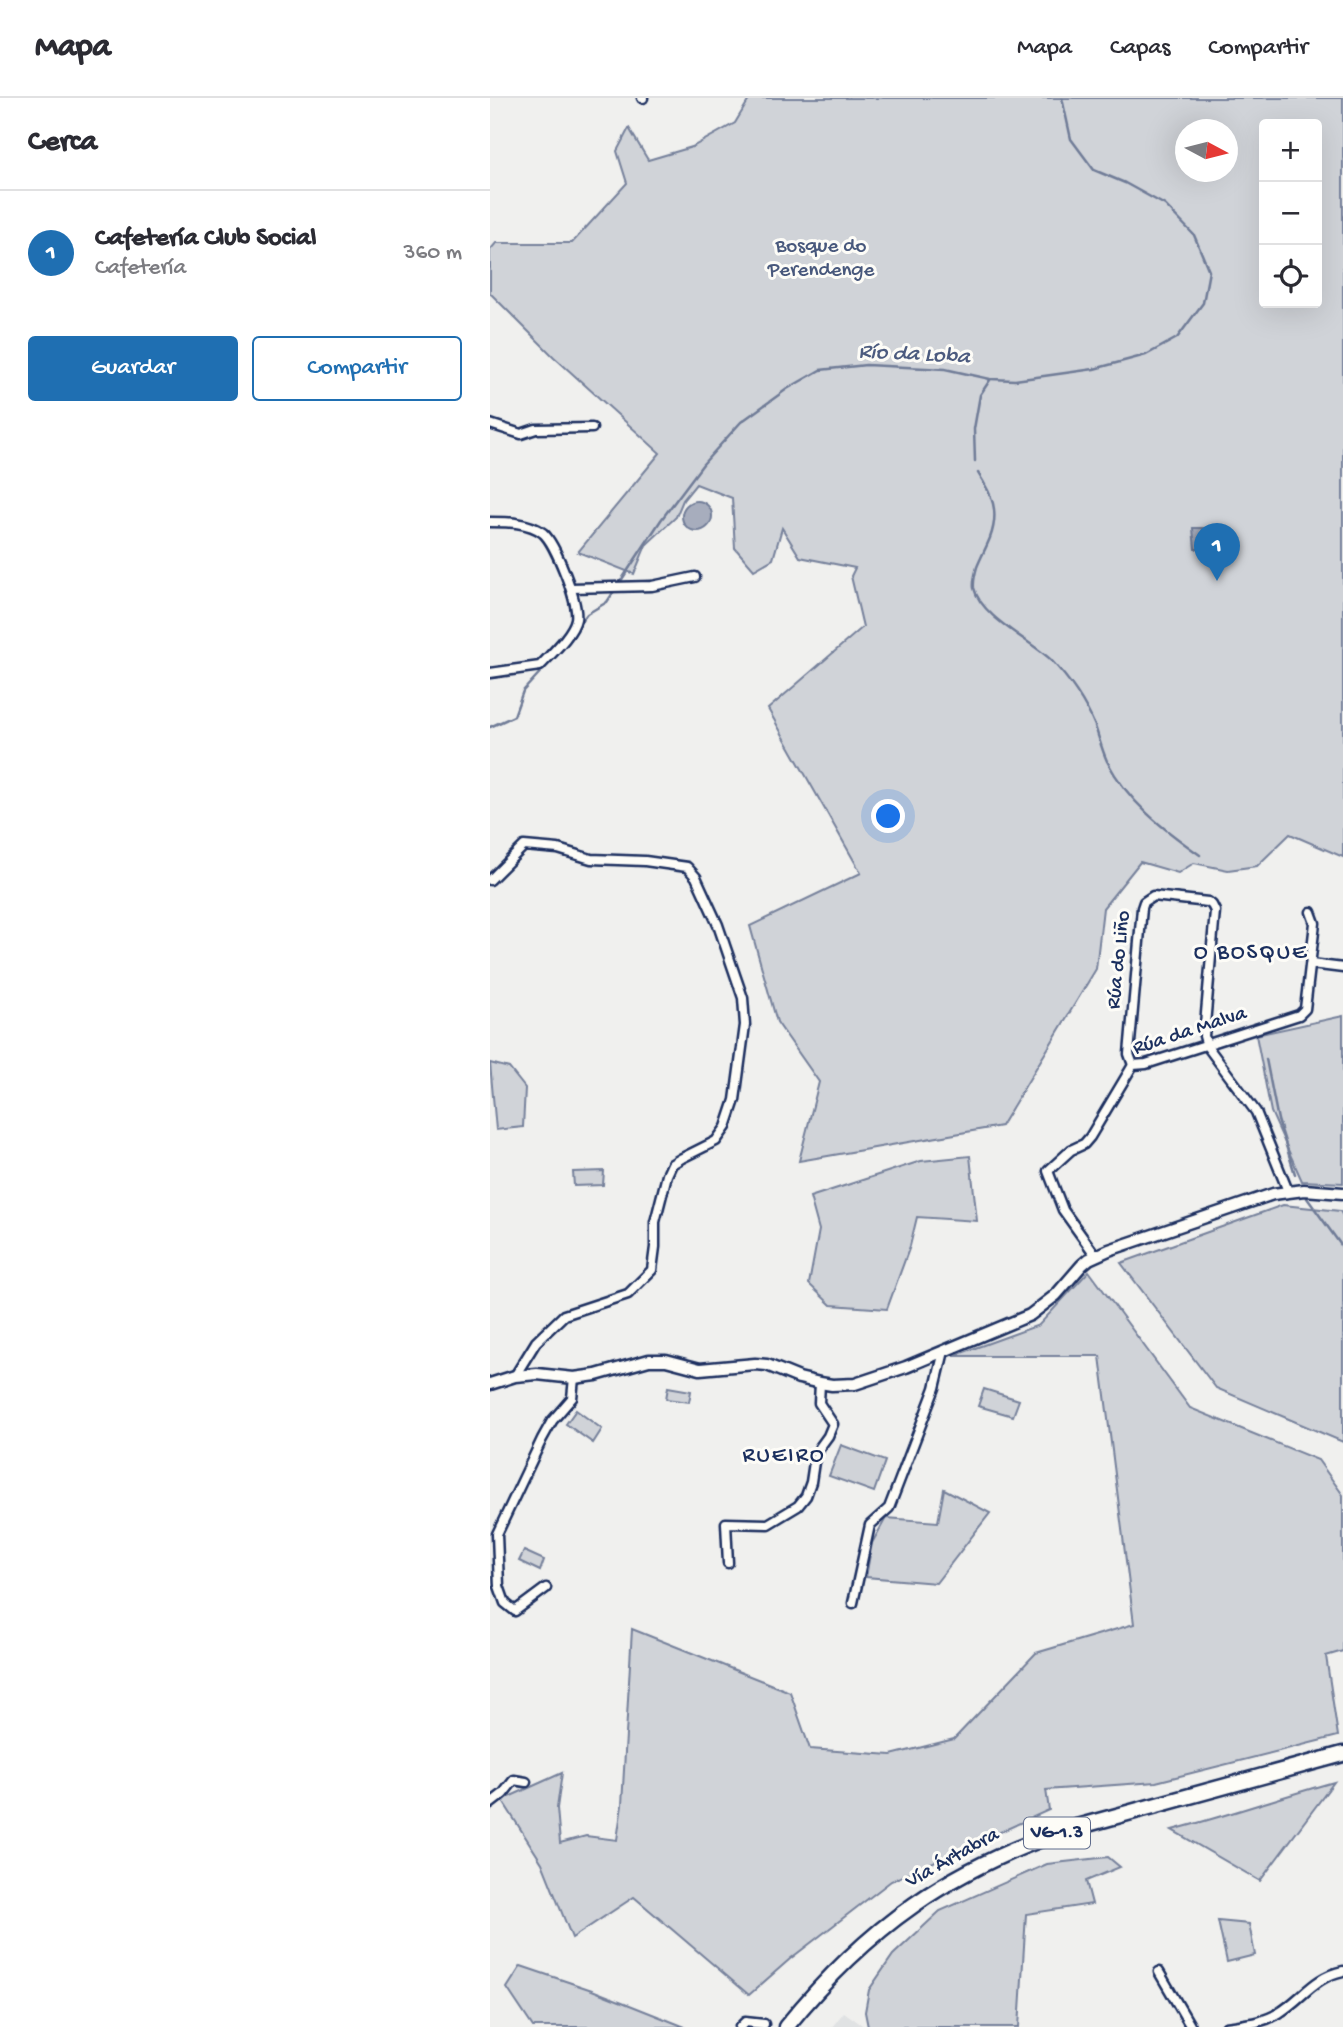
<!DOCTYPE html>
<html lang="es">
<head>
<meta charset="utf-8">
<style>
  :root { --surface:#fff; --page:#f7f7f7; --text:#2b2b33; --muted:#7c7c81; --line:#e1e1e2; --accent:#1f6fb2 }
  body { margin:0; font-family:"Gochi Hand",sans-serif; background:var(--page); color:var(--text) }
  .controls { position:absolute; right:21px; top:21px; display:grid; overflow:hidden; border-radius:7px; box-shadow:0 7px 28px #0002 }
  .controls button { width:63px; height:63px; display:grid; place-items:center; padding:0; border:0; border-bottom:2px solid var(--line); background:var(--surface); color:var(--text); font:35px sans-serif }
  .compass { position:absolute; left:685px; top:21px; width:63px; height:63px; border-radius:50%; background:var(--surface); box-shadow:0 7px 28px #0002; rotate:97deg }
  .you { position:absolute; left:399px; top:719px; width:24px; height:24px; margin:-18px; border:5px solid #fff; border-radius:50%; background:#1a73e8; box-shadow:0 0 0 10px #1a73e833 }
  .badge { display:grid; place-items:center; width:46px; height:46px; border-radius:50%; background:var(--accent); color:#fff; font-size:23px; font-weight:700 }
  .pin { position:absolute; translate:-50% -58px; filter:drop-shadow(0 2px 4px #0008) }
  .pin::after { content:''; position:absolute; top:37px; width:24px; height:21px; background:inherit; clip-path:polygon(0 0,100% 0,50% 100%) }
  .list { margin:0; padding:0; list-style:none }
  h2 { display:flex; justify-content:space-between; align-items:center; height:91px; margin:0; padding:0 28px; font-size:30px }
  h2 small { font-size:23px; font-weight:400; color:var(--muted) }
  .list li { display:grid; grid-template-columns:46px 1fr auto; gap:21px; align-items:center; box-sizing:border-box; height:126px; padding:0 28px; border-top:2px solid var(--line) }
  .list b { display:block; font-size:26px; white-space:nowrap }
  .list p { margin:0; font-size:23px; white-space:nowrap; color:var(--muted) }
  .list em { font-size:23px; font-style:normal; color:var(--muted) }
  .actions { display:flex; gap:14px; padding:21px 28px }
  .actions a { flex:1; padding:16px 0; border:2px solid var(--accent); border-radius:7px; text-align:center; font-size:24px; color:var(--accent) }
  .actions .main { background:var(--accent); color:#fff }
  .icon { flex:none; width:38px; height:38px; fill:none; stroke:currentColor; stroke-width:2; stroke-linecap:round; stroke-linejoin:round }
  .map { position:relative; flex:none; width:853px; height:1929px; overflow:hidden }
  header { display:flex; align-items:center; gap:42px; box-sizing:border-box; height:98px; padding:0 35px; background:var(--surface); border-bottom:2px solid var(--line) }
  header strong { font-size:33px }
  nav { display:flex; gap:38px; margin-inline-start:auto; font-size:24px }
  main { display:flex }
  aside { flex:1; background:var(--surface) }
  .map>svg:first-child { display:block }
</style>
</head>
<body>
<header>
<strong>Mapa</strong>
<nav><a>Mapa</a><a>Capas</a><a>Compartir</a></nav>
</header>
<main>
<aside>
<h2>Cerca<small></small></h2>
<ul class="list">
<li><span class="badge">1</span><div><b>Cafetería Club Social</b><p>Cafetería</p></div><em>360 m</em></li>
</ul>
<div class="actions"><a class="main">Guardar</a><a>Compartir</a></div>
</aside>
<div class="map">
<svg width="853" height="1929" viewBox="0 0 853 1929">
  <rect width="100%" height="100%" fill="#f0f0ee"/>
  <filter id="ink" filterUnits="userSpaceOnUse"><feTurbulence type="fractalNoise" baseFrequency=".0143" numOctaves="2"/><feDisplacementMap in="SourceGraphic" scale="14" xChannelSelector="R" yChannelSelector="G"/><feConvolveMatrix kernelMatrix="1 2 1 2 8 2 1 2 1" color-interpolation-filters="sRGB"/></filter>
  <g filter="url(#ink)">
    <path fill="#e0e2e3" d="M354 1914 375 1929H342Z"/>
    <g fill="#d0d3d8" stroke="#76819b" stroke-width="2" fill-rule="evenodd">
      <path d="M260 0H853V759L800 736 767 768 738 772 704 765 688 775 650 764 613 810 606 871 511 1028 309 1063 329 984 287 924 260 828 371 775 278 611 373 529 361 478 365 470 310 459 292 430 283 461 264 472 245 450 242 400 206 386 193 402 186 419 156 447 144 476 88 454 170 355 64 259 0 195V152L6 145H82L137 85 127 53 139 30 158 62 202 49 245 25ZM774 26H827V205H774ZM696 32H738V74H696Z"/>
      <path d="M853 918V1085L812 1083 781 1014 766 937Z"/>
      <path d="M0 965 19 970 35 990 33 1029 6 1032Z"/>
      <path d="M480 1058 487 1123 427 1119 420 1148 397 1211 341 1207 319 1186 329 1132 320 1099 431 1063Z"/>
      <path d="M114 1073 113 1087 84 1088 83 1074Z"/>
      <path d="M793 1107 850 1113 853 1118V1344L726 1290 631 1165Z"/>
      <path d="M599 1173 700 1310 828 1362 853 1397V1553L836 1558 848 1638 666 1684 556 1692 559 1712 401 1783 300 1861 259 1897 144 1799 82 1840 52 1765 12 1702 72 1675 67 1710 70 1745 96 1738 127 1742 132 1707 142 1531 300 1594 320 1651 401 1657 464 1641 546 1555 644 1526 610 1258H463L549 1227Z"/>
      <path d="M178 1289 201 1293 199 1304 176 1301Z"/>
      <path d="M494 1291 529 1302 523 1318 488 1308Z"/>
      <path d="M86 1312 112 1331 103 1345 76 1326Z"/>
      <path d="M351 1347 395 1363 384 1394 339 1378Z"/>
      <path d="M454 1391 500 1415 446 1485 376 1479 382 1445 396 1420 448 1424Z"/>
      <path d="M34 1453 54 1462 50 1473 29 1463Z"/>
      <path d="M844 1684 770 1783 682 1732C737 1718 790 1699 844 1684Z"/>
      <path d="M618 1759 630 1769 596 1783 602 1806 536 1816 529 1929H378L375 1914 379 1892 403 1857 450 1813 557 1766Z"/>
      <path d="M728 1823 759 1826 765 1857 737 1864Z"/>
      <path d="M31 1868 102 1892 195 1929H43L17 1890Z"/>
    </g>
    <g fill="#a7adbd" stroke="#6f7b97" stroke-width="2">
      <circle cx="207" cy="418" r="15"/>
      <path d="M703 430H713L714 451H705Z"/>
    </g>
    <g fill="none" stroke-linecap="round" stroke-linejoin="round">
      <g stroke="#6f7b97" stroke-width="2.5">
        <path d="M485 363 484 331 490 297 500 282"/>
        <path d="M488 375C502 397 510 413 500 440 496 450 491 459 487 469 485 476 483 483 484 490 491 519 540 542 561 562 580 582 594 602 605 628 609 640 612 652 617 663 638 704 673 731 710 757"/>
        <path d="M87 529 97 516 117 504 171 422 213 366 251 324 297 291 330 272 376 267 455 271 500 281 525 282 604 271 656 257 687 240 713 205 719 173 704 137 675 107 635 85 604 72 581 41 572 0"/>
        <path d="M0 629 24 618 33 593 66 557"/>
        <path d="M776 961 788 1022 805 1076"/>
        <path d="M817 1100 853 1150"/>
      </g>
      <defs>
        <g id="minor">
          <path d="M152 0H153"/>
          <path d="M0 326 31 336 46 331 102 330"/>
          <path d="M0 424C17 424 39 424 53 435 65 445 89 505 86 521 83 536 61 556 50 568L0 575"/>
          <path d="M81 490 162 488 205 479"/>
          <path d="M0 782 34 748 68 751 101 761 155 763 197 769 206 779 228 827 253 900 255 927 245 1002 236 1029 226 1043 192 1060 182 1066 177 1077 165 1124V1149L162 1172 138 1196 74 1217 46 1244 25 1278"/>
          <path d="M821 866 853 870"/>
          <path d="M643 967 639 956 652 810 654 804 663 798 718 804 722 807 725 813 714 938 717 948 766 1014 798 1093"/>
          <path d="M606 1158 573 1112 558 1073 581 1052 594 1046 600 1039 643 967 656 966 809 917 815 911 825 825 821 814"/>
          <path d="M238 1465 236 1425 278 1426 308 1408 316 1398 321 1384 324 1364 330 1349 338 1338 343 1326 329 1305 330 1285"/>
          <path d="M56 1490 25 1513 15 1505 9 1488 7 1436 52 1341 62 1323 82 1300 84 1280"/>
          <path d="M363 1505 380 1427 399 1410 445 1290 454 1253"/>
          <path d="M0 1706 13 1696 24 1682 36 1684"/>
          <path d="M669 1874 701 1929"/>
          <path d="M250 1929 255 1924 274 1926"/>
          <path d="M736 1929C755 1926 773 1925 789 1915 813 1900 824 1879 853 1873"/>
        </g>
        <path id="tertiary" d="M0 1286 25 1278 47 1276 84 1280 106 1277 159 1262H176L210 1271 265 1266 277 1267 309 1280 330 1285 342 1287 365 1286 416 1269 540 1217 566 1197 592 1167 599 1161 619 1152 783 1096 814 1092 853 1095"/>
        <path id="trunk" d="M296 1929C377 1829 460 1770 583 1730L853 1656"/>
      </defs>
      <use href="#minor" stroke="#1b2f5e" stroke-width="13"/>
      <use href="#tertiary" stroke="#1b2f5e" stroke-width="15"/>
      <use href="#trunk" stroke="#1b2f5e" stroke-width="19"/>
      <use href="#minor" stroke="#fdfcf7" stroke-width="8"/>
      <use href="#tertiary" stroke="#fdfcf7" stroke-width="10"/>
      <use href="#trunk" stroke="#fdfcf7" stroke-width="14"/>
    </g>
  </g>
  <g text-anchor="middle" dominant-baseline="central" stroke-width="6" stroke-linejoin="round" paint-order="stroke">
    <rect fill="#fdfcf7" stroke="#5f6c8c" stroke-width="2" x="534" y="1719.5" width="66" height="31" rx="5"/>
    <g font-size="19" font-weight="bold" fill="#1b2f5e">
      <text x="567" y="1735">VG-1.3</text>
    </g>
    <g font-size="21" fill="#48587c" stroke="#fdfcf7">
      <text x="331" y="149">Bosque do<tspan x="331" dy="24">Perendenge</tspan></text>
    </g>
    <g font-size="21" fill="#1b2f5e" stroke="#fdfcf7">
      <text transform="translate(630 862) rotate(-84)">Rúa do Liño</text>
      <text transform="translate(700 934) rotate(-18)">Rúa da Malva</text>
      <text transform="translate(463 1761) rotate(-29)">Vía Ártabra</text>
    </g>
    <g font-size="23" font-style="italic" fill="#4c5b7f" stroke="#fdfcf7">
      <text transform="translate(424 257) rotate(3)">Río da Loba</text>
    </g>
    <g font-size="23" letter-spacing="2" fill="#1b2f5e" stroke="#fdfcf7">
      <text x="761" y="855">O BOSQUE</text>
      <text x="294" y="1358">RUEIRO</text>
    </g>
  </g>
</svg>
<div class="controls">
<button>+</button>
<button>−</button>
<button><svg class="icon" aria-label="locate" viewBox="0 0 24 24"><circle cx="12" cy="12" r="6"/><path d="M12 2v4M12 18v4M2 12h4M18 12h4"/></svg></button>
</div>
<svg class="compass" viewBox="-18 -18 36 36"><path d="M0-13l5 13h-10z" fill="#e53935"/><path d="M0 13l5-13h-10z" fill="#7c7c81"/></svg>
<div class="you"></div>
<div class="pin badge" style="left:727px;top:483px">1</div>
</div>
</main>
</body>
</html>
